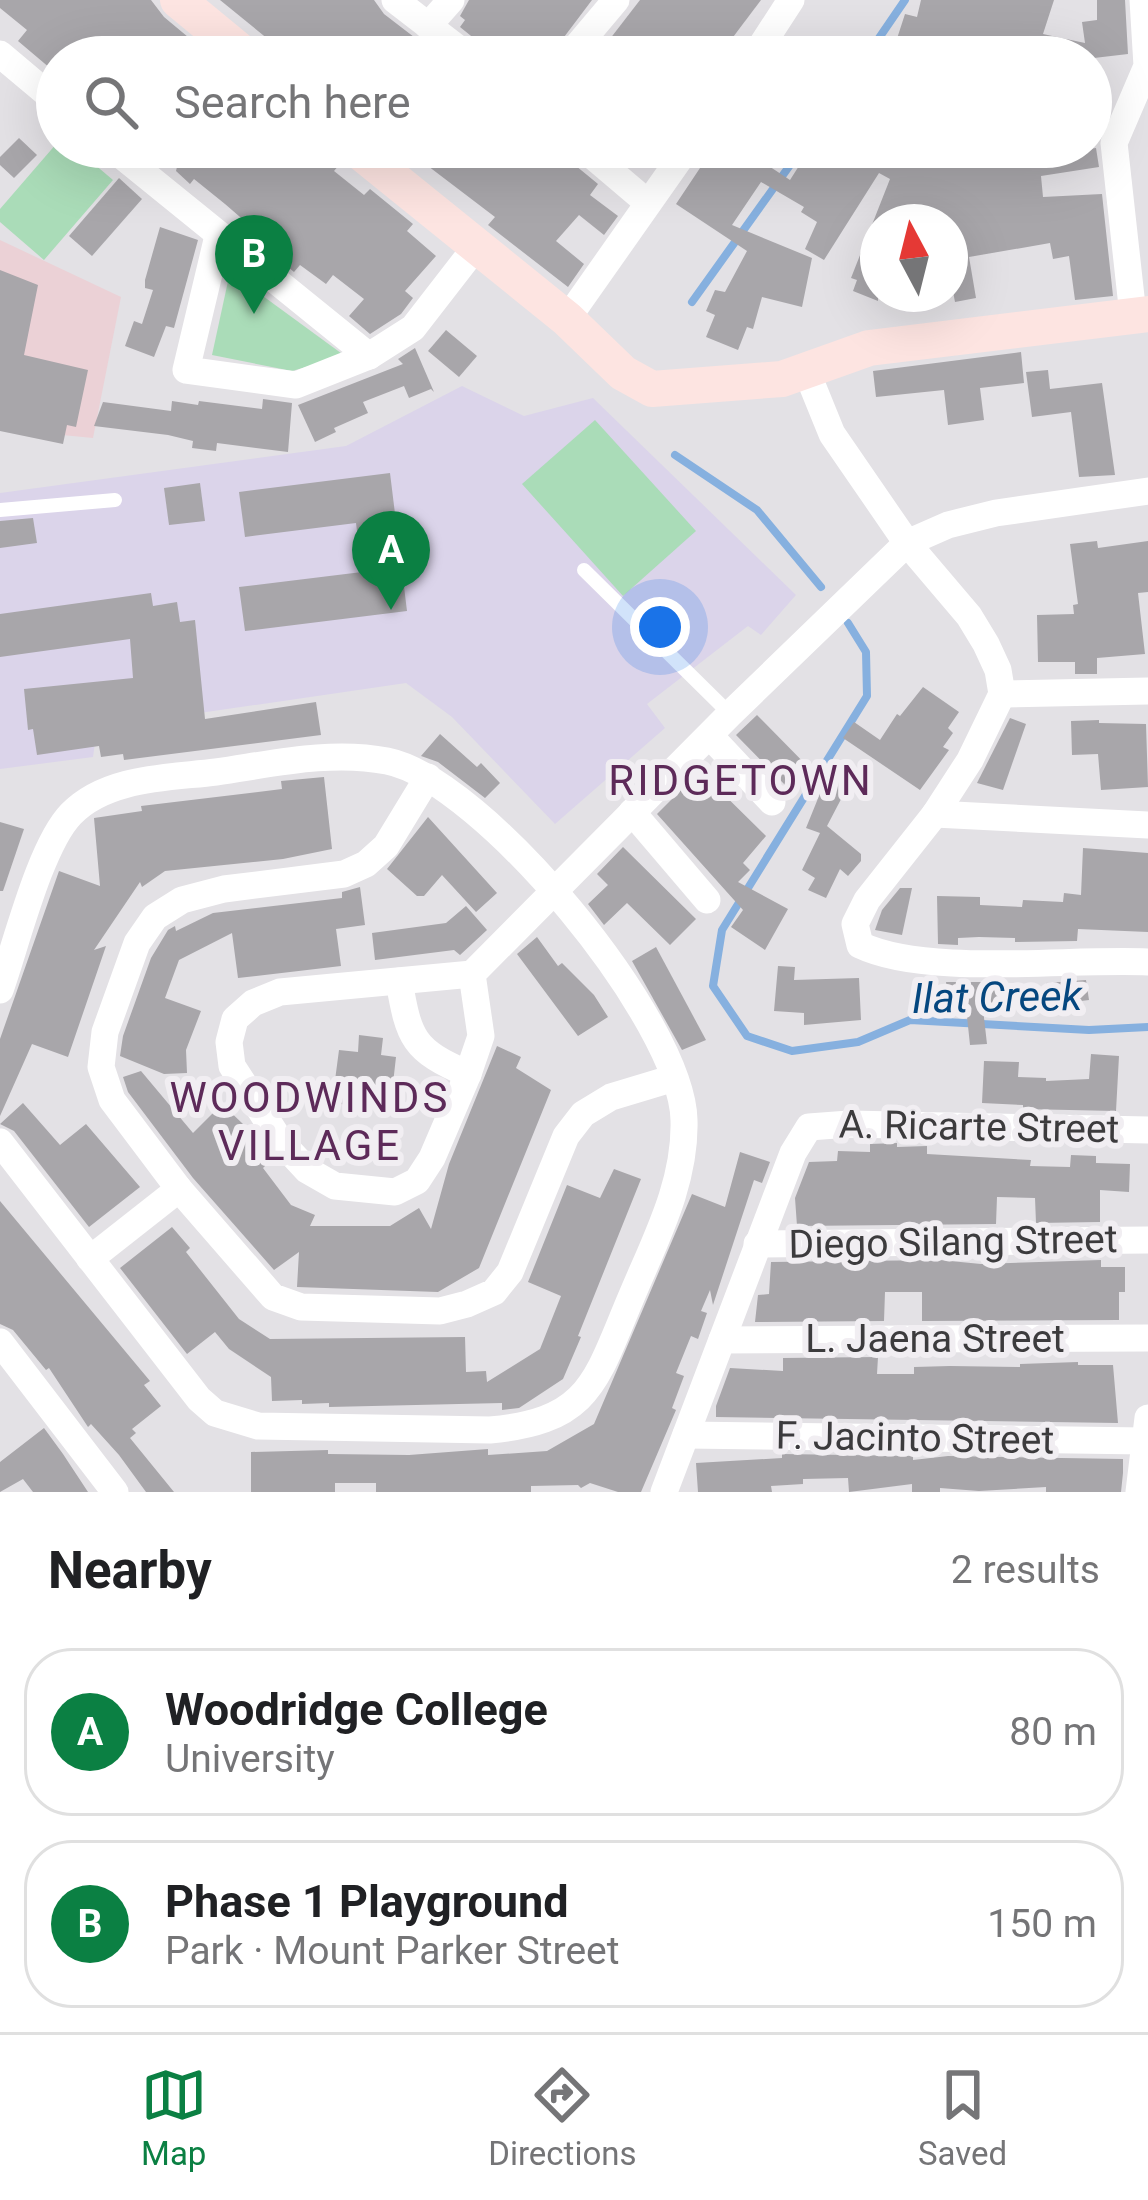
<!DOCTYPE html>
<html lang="en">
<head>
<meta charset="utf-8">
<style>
  :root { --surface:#fff; --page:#f6f6f6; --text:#202124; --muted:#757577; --line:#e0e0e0; --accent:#0b8043 }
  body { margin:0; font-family:Roboto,sans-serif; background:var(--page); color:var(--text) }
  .compass { position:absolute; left:860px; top:204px; width:108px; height:108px; border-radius:50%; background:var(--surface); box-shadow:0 12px 48px #0002; rotate:353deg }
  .you { position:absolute; left:660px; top:627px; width:42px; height:42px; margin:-30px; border:9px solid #fff; border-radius:50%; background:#1a73e8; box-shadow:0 0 0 18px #1a73e833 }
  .badge { display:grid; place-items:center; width:78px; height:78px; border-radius:50%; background:var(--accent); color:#fff; font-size:39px; font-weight:700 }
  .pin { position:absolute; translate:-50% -99px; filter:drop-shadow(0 3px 6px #0008) }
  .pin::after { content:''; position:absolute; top:63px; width:42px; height:36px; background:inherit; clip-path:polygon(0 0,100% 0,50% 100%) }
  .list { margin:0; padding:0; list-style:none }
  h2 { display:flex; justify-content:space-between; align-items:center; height:156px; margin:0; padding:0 48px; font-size:51px }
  h2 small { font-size:39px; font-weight:400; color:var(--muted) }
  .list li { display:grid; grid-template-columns:78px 1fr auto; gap:36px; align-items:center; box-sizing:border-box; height:168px; margin:0 24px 24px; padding:0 24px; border:3px solid var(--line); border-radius:48px }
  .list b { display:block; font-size:45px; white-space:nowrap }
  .list p { margin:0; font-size:39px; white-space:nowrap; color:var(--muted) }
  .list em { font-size:39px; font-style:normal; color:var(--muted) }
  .icon { flex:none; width:66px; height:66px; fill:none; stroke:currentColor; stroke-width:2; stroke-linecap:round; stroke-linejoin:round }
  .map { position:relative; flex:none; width:1148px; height:1492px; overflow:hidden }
  .search { position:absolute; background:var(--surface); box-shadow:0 12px 48px #0002; left:36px; right:36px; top:36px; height:132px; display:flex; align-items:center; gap:30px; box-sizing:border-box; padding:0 42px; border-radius:66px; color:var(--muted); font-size:45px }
  .sheet { height:540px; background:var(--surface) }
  nav { display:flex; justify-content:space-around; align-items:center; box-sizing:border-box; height:168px; border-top:3px solid var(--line); background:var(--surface); font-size:33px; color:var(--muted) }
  nav a { display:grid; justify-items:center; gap:6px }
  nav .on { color:var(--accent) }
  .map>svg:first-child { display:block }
</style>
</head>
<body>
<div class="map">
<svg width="1148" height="1492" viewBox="0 0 1148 1492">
  <rect width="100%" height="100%" fill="#e3e1e5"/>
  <path fill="#ebd1d6" d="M0 240 121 297 93 438 0 429Z"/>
  <path fill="#dbd4ea" d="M462 386 524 416 593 398 796 595 761 635 748 626 647 704 665 728 555 824 452 717 406 683 97 728 93 757 0 769V493L346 446Z"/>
  <g fill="#aadcb8">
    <path d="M57 143V147H74L113 180 44 260 0 222V209Z"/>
    <path d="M230 272 345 356 292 371 212 355Z"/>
    <path d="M595 420 696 531 623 596 522 484Z"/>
  </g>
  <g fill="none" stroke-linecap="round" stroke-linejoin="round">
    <g stroke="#86b0df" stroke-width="8">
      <path d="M866 57 905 0"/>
      <path d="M692 302 803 147"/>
      <path d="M675 455 757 510 821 587"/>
      <path d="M848 623 866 652 867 696 722 930 713 986 747 1036 792 1051 858 1042 910 1020 1089 1030 1148 1027"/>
    </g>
  </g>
  <g fill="#a8a6aa">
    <path d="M0 0H151L164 17 212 57H57V74L18 41 27 30 0 8Z"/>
    <path d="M220 0H374L384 14 440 57H290Z"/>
    <path d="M469 0H592L549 57H487L481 44 460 27 465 20 460 16Z"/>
    <path d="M640 0H761L718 57H596Z"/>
    <path d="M921 0H1054L1043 34 1085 43 1082 22 1097 20V0H1125L1128 54 1094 58 891 57 905 14 917 17Z"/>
    <path d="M19 138 37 155 14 178 0 165V157Z"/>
    <path d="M182 147H329L340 164 334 171 364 195 370 189 413 224 407 231 436 256 405 291 413 298 401 314 370 334 349 316 364 299 333 275 326 284 300 265 294 272 270 252 275 247 225 204 194 179 190 184 176 171Z"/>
    <path d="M403 147H528L541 158 550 147H564L570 161 598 184 590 195 618 216 604 235 579 215 556 241 584 264 568 287 488 225 495 217Z"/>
    <path d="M714 147H740L790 180 811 147H1051L1050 154 1096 148 1099 167 1041 176 1043 197 1102 194 1113 296 1075 300 1069 256 1053 259 1050 243 969 257 976 298 955 302 950 276V222H878V301L853 291 857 280 851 278 890 179 879 173 824 260 805 249 817 222 801 212 804 207 761 182 732 225 812 258 802 307 762 297 753 329 747 327 738 350 706 337 715 315 706 311 715 290 725 292 747 251 676 204Z"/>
    <path d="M119 178 142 199 92 256 69 236Z"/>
    <path d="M160 227 198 240 174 328 166 326 154 357 125 346 134 321 142 324 153 290 145 288V280Z"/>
    <path d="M0 270 38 285 24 355 88 370 76 427 67 425 63 444 0 431Z"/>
    <path d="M446 330 477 356 459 377 428 351Z"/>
    <path d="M415 348 434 392 431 389 409 398 404 386 363 402 368 413 334 428 336 432 315 442 298 405 403 364 398 359Z"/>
    <path d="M1021 352 1024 383 980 388 984 420 948 425 944 390 876 397 873 371Z"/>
    <path d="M1048 370 1050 389 1102 383 1115 475 1079 477 1071 412 1032 417 1026 372Z"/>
    <path d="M263 399 292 403 288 452 217 443 216 451 192 448 193 441 168 435 94 426 103 402 171 411 172 401 198 405 199 401 262 409Z"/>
    <path d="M390 473 407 611 245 631 239 587 362 572 356 523 245 537 239 492Z"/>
    <path d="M200 483 205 521 169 525 164 488Z"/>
    <path d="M33 518 37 543 0 548V521Z"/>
    <path d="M1097 541 1098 548 1148 541V592L1138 593 1145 654 1097 658V674H1075V662H1038L1037 615 1074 614 1073 605 1078 604 1070 544Z"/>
    <path d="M151 593 153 606 177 602 180 622 195 620 205 719 316 702 321 735 124 760 123 754 101 757 99 746 37 755 33 729 28 730 24 689 133 678 130 639 0 657V614Z"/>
    <path d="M923 687 959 712 948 728 953 733 943 747 949 750 920 790 843 738 854 722 880 740 897 714 900 716Z"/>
    <path d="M757 715 820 779 825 769 850 782 827 826 861 854V861L848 876 840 869 826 898 808 890 815 878 802 870 820 833 806 828 821 791 794 777 786 786 736 735Z"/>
    <path d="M1010 718 1026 724 1003 790 977 783Z"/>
    <path d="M1099 720V723L1146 724 1148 787 1101 790 1098 754 1072 755 1071 721Z"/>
    <path d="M440 734 477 767 481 763 500 783 485 798 438 762 421 756Z"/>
    <path d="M700 771 766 836 743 863 750 870 738 882 788 909 765 950 731 927 743 910 657 814Z"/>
    <path d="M324 777 332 849 283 859 165 871 142 887 140 882 94 950 106 946 68 1057 32 1044 0 1116V1039L59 871 100 886 94 818 142 811 141 806 282 789 281 781Z"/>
    <path d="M428 817 497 893 476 912 442 875 424 896H417L387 869Z"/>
    <path d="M0 822 24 829 3 891H0Z"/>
    <path d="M623 847 696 919 670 945 627 903 604 925 588 904 608 885 597 874Z"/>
    <path d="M1083 848 1148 853V932L1078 929 1077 941 1015 942V938L979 937 958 938V945L938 944 937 896 980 897V905L1022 907 1023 900 1063 902 1064 893 1081 895Z"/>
    <path d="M360 887 365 925 336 929 341 966 238 978 232 933 179 960 165 998 201 1011 186 1050 187 1073 164 1074 120 1056 123 1036 151 958 168 930 175 926 176 931 213 913 342 898V892Z"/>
    <path d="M900 888H912L902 935 875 930 882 910Z"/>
    <path d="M466 906 487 930 460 955 454 950 375 960 372 933 446 923Z"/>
    <path d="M537 937 558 966 562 963 594 995 608 1017 578 1036 517 954Z"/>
    <path d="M656 947 706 1040 682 1050 632 961Z"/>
    <path d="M778 966 795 967 794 980 859 978 861 1020 804 1025V1013L774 1011Z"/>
    <path d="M1086 980 1089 1000 1049 1005 1046 983Z"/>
    <path d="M946 982H1005L1008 1006 983 1009 987 1044 970 1045 966 1007 950 1009Z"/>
    <path d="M359 1035 383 1038 381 1055 396 1057 390 1110 332 1103 339 1050 358 1052Z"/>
    <path d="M497 1046 521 1057 516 1068 551 1090 479 1268 438 1292 297 1287 299 1252 274 1270 193 1178 128 1092 123 1077 141 1071 193 1133 222 1104 243 1124 239 1128 267 1164 263 1168 291 1205 315 1215 310 1226H390L419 1208 431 1229 449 1164Z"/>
    <path d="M1091 1054 1119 1056 1116 1111 1023 1109V1105L982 1103 984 1061 1019 1062 1018 1077 1046 1078V1081L1089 1079Z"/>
    <path d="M23 1103 60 1145 86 1124 140 1187 89 1227 14 1131 0 1124Z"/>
    <path d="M897 1143V1147L927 1146V1154L1031 1160 1030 1166 1070 1167 1071 1155 1096 1156V1163L1130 1164 1129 1192 1100 1190V1222L1036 1223 1035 1198 997 1197 996 1224 797 1226 795 1198 809 1162 837 1161 838 1151 870 1152V1144Z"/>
    <path d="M740 1152 770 1162 762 1183 754 1180 713 1305 710 1290 701 1311 707 1313 698 1339 691 1336 676 1373 684 1376 672 1408 676 1410 641 1492H618L590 1483 581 1488 578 1485 531 1486V1492H376V1483H335V1492H251V1452L328 1450V1454L409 1455 488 1449V1455L547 1451 594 1424 692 1194 725 1207Z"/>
    <path d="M614 1169 641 1179 578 1336 581 1337 563 1379 519 1408 502 1410V1403L329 1407V1403L302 1404V1400L272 1401 271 1377 229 1349 215 1332 187 1354 120 1268 172 1227 190 1248 186 1252 239 1319 270 1339 465 1337 466 1372 486 1371 487 1382 540 1349 561 1296 528 1282 567 1185 600 1198Z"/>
    <path d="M0 1201 150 1381 144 1385 161 1406 132 1429 136 1433 130 1438 174 1492H146L119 1455 91 1424 88 1427 49 1368 46 1370 13 1330 0 1324Z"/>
    <path d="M940 1260 981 1264 1101 1260V1267H1125V1292H1119V1320L922 1321V1292H885L884 1321 755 1322 758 1295 769 1294 771 1262Z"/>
    <path d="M878 1357 877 1374H914V1367L950 1366 1020 1367V1364L1078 1362V1365H1113L1118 1423 716 1417V1406L730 1368 783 1371V1358Z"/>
    <path d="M44 1428 63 1454 88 1492H33L23 1479 0 1492V1462Z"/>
    <path d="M782 1454 913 1456V1460L948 1456 1123 1459V1473L1121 1492H1046V1487L979 1491 940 1488V1492H912V1484L849 1492 848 1478 803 1479V1484L771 1486 772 1492H698L696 1463 782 1458Z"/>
  </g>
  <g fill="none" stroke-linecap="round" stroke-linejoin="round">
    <g stroke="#fff" stroke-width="14">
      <path d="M0 510 115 500"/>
      <path d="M584 570 730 714"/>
    </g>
    <g stroke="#fff" stroke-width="27">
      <path d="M395 0 469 57"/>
      <path d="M428 26 451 0"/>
      <path d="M0 54 57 102"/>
      <path d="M568 57 616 0"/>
      <path d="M754 57 791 0"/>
      <path d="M111 147 369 356"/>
      <path d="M582 147 648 203"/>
      <path d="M218 236 186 370 296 385 369 356 413 328 475 248"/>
      <path d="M1133 315 1114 143 1147 66 1143 0"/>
      <path d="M567 319 688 147"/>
      <path d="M806 370 832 434 907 543 969 616 986 644 998 670 1002 694 970 760 935 814 867 900 855 924 860 945C927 977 1070 958 1148 962"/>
      <path d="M1002 694 1148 691"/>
      <path d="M710 736 772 802"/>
      <path d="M428 777 386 846 366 864 344 874 224 889 182 900 155 917 137 943 105 1032 101 1067 112 1100 179 1189 273 1297 301 1307 440 1311 467 1304 494 1292 510 1272 566 1136 583 1114 611 1097 674 1078"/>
      <path d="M632 812 707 900"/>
      <path d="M935 814 1148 825"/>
      <path d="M472 974 481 1036 468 1074 432 1158 417 1181 395 1192 335 1186 307 1170 281 1142 232 1066 229 1042 235 1019 253 1003 280 992 472 974 730 714 907 543 948 525 996 513 1148 491"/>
      <path d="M399 981C409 1039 413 1050 468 1074"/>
      <path d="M0 990C16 945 40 846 71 814 107 777 168 778 216 772 272 764 330 750 387 761 483 780 682 1021 684 1120 686 1184 654 1242 630 1300 595 1383 589 1421 490 1430L258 1426 215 1413 199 1399 0 1142"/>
      <path d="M757 1244 1148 1240"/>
      <path d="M90 1259 179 1189"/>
      <path d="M722 1340 1148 1338"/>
      <path d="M0 1342 115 1492"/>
      <path d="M686 1435 1145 1441"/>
      <path d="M664 1492 793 1153 809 1127 849 1124 1148 1130"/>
      <path d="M1139 1492 1148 1418"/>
    </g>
    <g stroke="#fde4e1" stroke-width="36">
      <path d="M178 0 247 57"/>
      <path d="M354 147 567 319 623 373 652 389 782 379 869 348 1148 314"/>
    </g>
  </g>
  <g text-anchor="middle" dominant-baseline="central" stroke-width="12" stroke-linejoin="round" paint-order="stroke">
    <g font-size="39" fill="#3c3b3d" stroke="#f1eef2">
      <text transform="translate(979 1127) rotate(1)">A. Ricarte Street</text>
      <text transform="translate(953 1242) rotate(-1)">Diego Silang Street</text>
      <text x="935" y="1339">L. Jaena Street</text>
      <text transform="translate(915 1438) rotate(1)">F. Jacinto Street</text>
    </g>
    <g font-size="42" letter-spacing="3" fill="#5d2a59" stroke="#f1eef2">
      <text x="741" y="780">RIDGETOWN</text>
      <text x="310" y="1097">WOODWINDS<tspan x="310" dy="48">VILLAGE</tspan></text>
    </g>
    <g font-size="42" font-style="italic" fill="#05477f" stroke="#f1eef2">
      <text transform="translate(997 997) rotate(-1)">Ilat Creek</text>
    </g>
  </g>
</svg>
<svg class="compass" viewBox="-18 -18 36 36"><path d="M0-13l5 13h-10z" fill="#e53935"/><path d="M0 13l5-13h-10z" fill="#757577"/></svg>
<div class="you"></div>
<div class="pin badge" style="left:391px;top:610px">A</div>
<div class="pin badge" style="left:254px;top:314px">B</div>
<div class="search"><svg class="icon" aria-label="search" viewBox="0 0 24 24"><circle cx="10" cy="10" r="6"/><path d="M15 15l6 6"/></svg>Search here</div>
</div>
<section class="sheet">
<h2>Nearby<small>2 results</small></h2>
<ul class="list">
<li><span class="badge">A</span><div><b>Woodridge College</b><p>University</p></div><em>80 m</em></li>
<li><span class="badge">B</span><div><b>Phase 1 Playground</b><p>Park · Mount Parker Street</p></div><em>150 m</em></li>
</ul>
</section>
<nav>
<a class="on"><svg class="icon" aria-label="map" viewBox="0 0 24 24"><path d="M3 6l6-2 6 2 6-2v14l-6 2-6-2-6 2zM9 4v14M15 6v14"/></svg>Map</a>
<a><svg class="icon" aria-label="directions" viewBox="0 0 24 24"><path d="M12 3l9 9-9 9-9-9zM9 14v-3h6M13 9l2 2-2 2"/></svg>Directions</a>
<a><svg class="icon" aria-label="saved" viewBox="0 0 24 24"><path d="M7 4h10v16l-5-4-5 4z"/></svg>Saved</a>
</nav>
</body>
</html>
